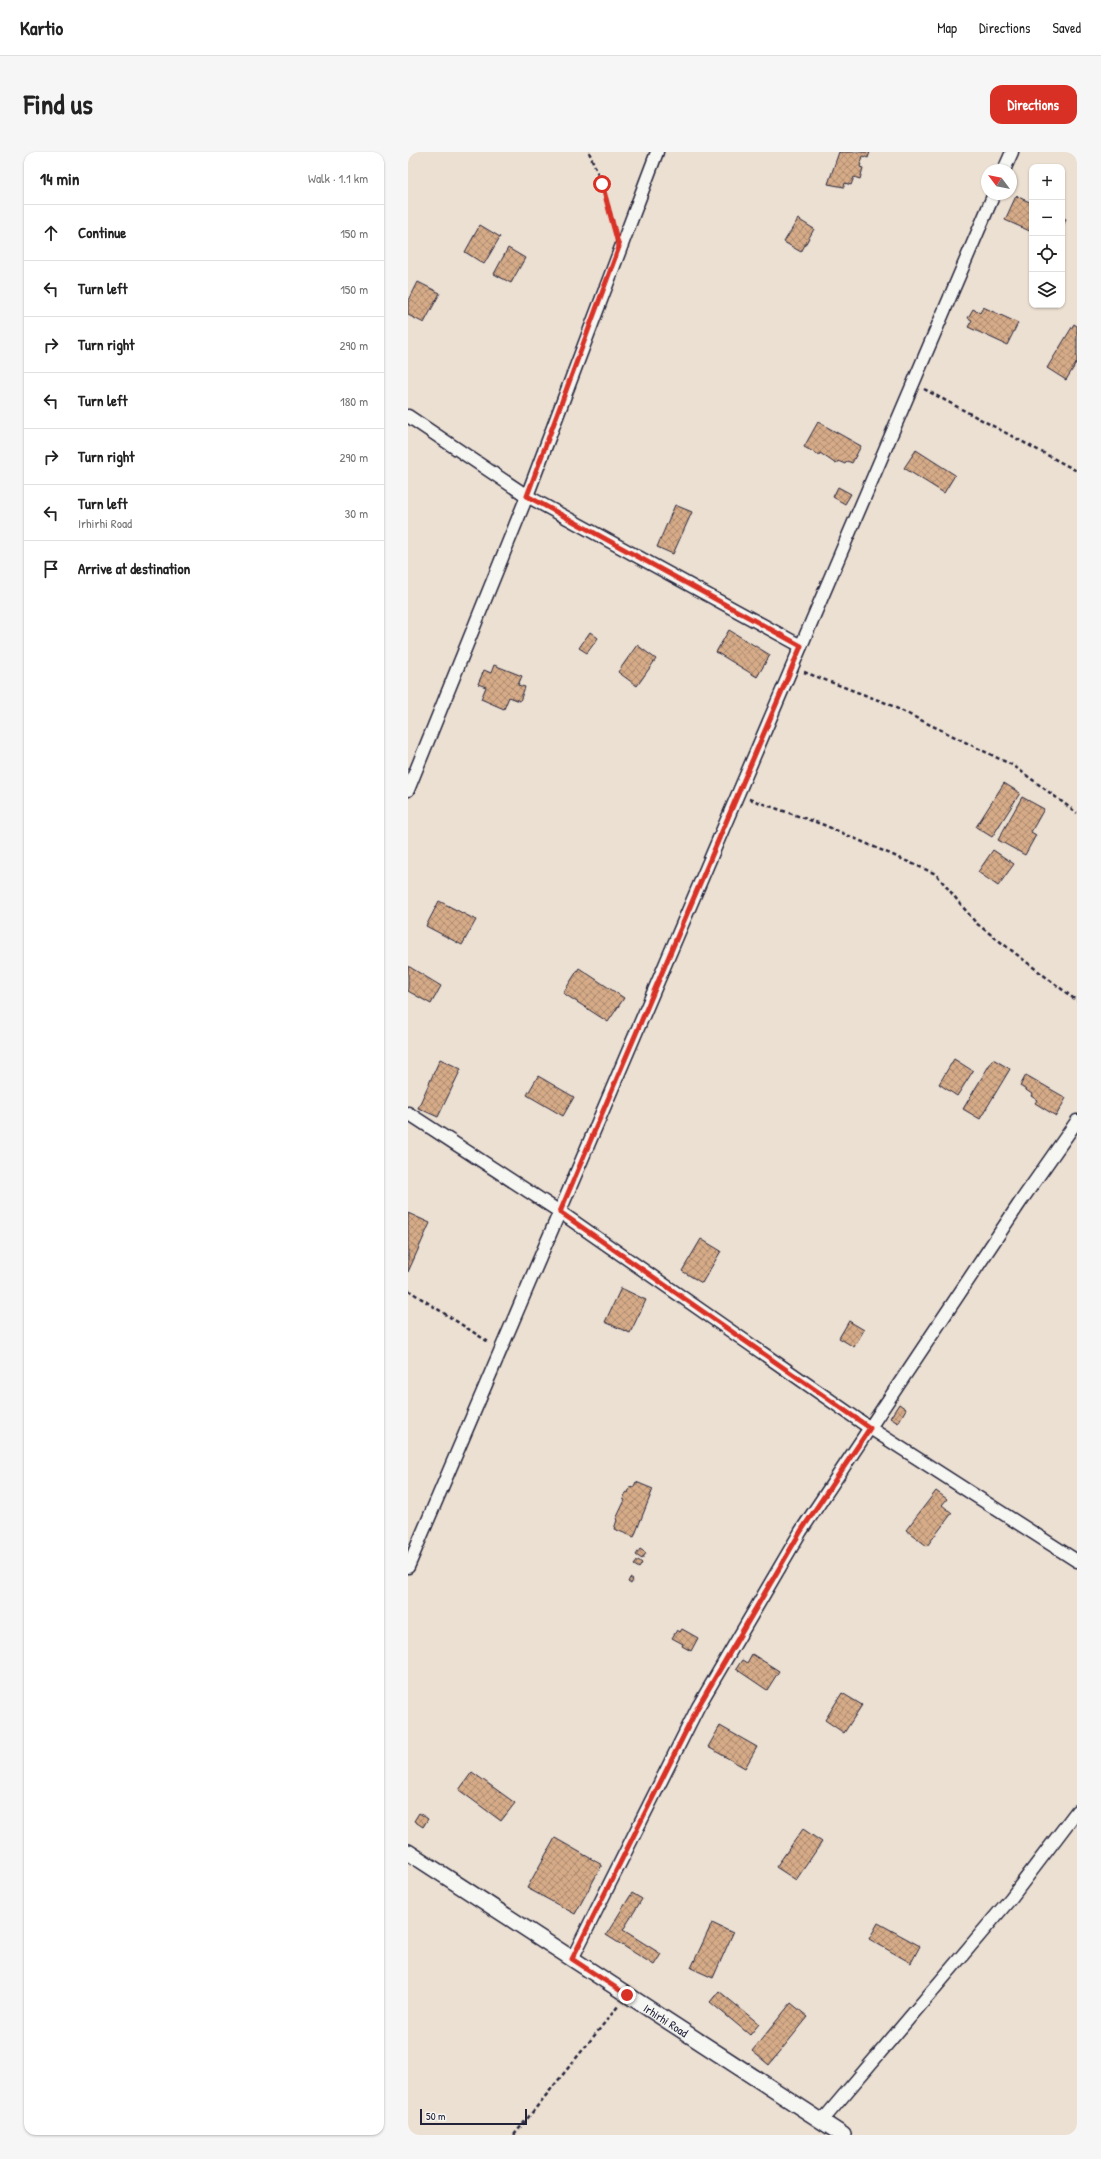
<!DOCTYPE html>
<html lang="en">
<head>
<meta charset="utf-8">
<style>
  :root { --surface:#fff; --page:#f6f6f6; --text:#222; --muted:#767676; --line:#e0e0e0; --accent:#d93025 }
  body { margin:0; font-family:"Patrick Hand",sans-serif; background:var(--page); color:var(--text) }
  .controls { position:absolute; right:12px; top:12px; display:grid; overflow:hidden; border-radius:8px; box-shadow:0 1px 3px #0004 }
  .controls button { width:36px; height:36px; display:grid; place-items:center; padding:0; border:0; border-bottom:1px solid var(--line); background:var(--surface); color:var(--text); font:20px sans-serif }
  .compass { position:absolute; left:573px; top:12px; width:36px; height:36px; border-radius:50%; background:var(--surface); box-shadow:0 1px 3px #0004; rotate:302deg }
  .scale { position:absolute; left:12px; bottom:10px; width:107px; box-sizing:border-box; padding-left:4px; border:2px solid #22223b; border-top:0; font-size:11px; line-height:14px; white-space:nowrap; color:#22223b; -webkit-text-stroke:3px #f6f6f2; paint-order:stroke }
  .stop { position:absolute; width:12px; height:12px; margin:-9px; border:3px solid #d93025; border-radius:50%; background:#fff }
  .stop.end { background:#d93025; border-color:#fff; box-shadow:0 1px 4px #0008 }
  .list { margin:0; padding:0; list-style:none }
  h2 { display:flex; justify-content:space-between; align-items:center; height:52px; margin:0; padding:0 16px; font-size:17px }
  h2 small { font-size:13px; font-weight:400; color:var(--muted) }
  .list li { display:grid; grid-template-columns:26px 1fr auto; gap:12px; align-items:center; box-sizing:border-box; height:56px; padding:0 16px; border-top:1px solid var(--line) }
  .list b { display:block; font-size:15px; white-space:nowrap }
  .list p { margin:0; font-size:13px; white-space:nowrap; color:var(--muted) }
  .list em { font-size:13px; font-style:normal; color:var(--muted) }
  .icon { flex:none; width:22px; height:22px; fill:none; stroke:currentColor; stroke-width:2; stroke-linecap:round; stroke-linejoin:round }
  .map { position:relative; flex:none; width:669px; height:1983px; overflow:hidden; border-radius:12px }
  header { display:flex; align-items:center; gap:24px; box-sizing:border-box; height:56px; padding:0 20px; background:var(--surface); border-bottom:1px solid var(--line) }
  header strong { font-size:19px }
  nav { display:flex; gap:22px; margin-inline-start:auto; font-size:14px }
  .intro { display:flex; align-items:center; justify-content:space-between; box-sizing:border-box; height:96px; padding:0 24px }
  h1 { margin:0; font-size:28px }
  .button { padding:10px 18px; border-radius:12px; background:var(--accent); color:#fff; font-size:14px; font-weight:700 }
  main { display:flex; gap:24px; padding:0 24px }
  aside { flex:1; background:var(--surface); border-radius:12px; box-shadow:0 1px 3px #0004 }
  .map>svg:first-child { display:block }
</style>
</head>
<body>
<header>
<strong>Kartio</strong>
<nav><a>Map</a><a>Directions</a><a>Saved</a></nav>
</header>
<div class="intro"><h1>Find us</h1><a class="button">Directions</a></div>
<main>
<aside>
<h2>14 min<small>Walk · 1.1 km</small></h2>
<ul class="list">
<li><svg class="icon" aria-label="ahead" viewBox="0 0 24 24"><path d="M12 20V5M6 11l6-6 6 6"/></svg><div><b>Continue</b></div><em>150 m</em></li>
<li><svg class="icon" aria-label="left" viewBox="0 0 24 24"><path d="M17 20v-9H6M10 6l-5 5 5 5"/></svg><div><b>Turn left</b></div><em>150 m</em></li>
<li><svg class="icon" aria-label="right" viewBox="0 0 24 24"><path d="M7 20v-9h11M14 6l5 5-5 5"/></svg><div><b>Turn right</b></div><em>290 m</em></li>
<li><svg class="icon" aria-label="left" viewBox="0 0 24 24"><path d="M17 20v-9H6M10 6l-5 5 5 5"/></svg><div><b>Turn left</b></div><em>180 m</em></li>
<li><svg class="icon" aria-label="right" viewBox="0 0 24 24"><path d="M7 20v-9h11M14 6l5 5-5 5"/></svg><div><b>Turn right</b></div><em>290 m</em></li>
<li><svg class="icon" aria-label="left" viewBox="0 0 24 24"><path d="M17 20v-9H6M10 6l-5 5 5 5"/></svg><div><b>Turn left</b><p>Irhirhi Road</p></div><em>30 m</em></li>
<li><svg class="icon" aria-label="arrive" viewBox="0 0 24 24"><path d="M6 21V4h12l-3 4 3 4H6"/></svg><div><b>Arrive at destination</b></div></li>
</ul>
</aside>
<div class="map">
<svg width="669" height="1983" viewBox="0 0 669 1983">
  <defs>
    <pattern id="building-cross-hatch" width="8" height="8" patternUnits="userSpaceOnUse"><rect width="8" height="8" fill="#d6ab88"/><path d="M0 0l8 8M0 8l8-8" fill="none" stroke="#ad8b70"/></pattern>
  </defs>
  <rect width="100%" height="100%" fill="#ece0d2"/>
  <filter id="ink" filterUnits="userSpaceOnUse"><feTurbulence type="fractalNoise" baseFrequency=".025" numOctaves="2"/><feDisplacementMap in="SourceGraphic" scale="8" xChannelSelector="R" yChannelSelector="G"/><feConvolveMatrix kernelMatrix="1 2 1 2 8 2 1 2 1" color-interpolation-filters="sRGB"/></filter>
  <g filter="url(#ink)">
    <g fill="url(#building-cross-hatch)" stroke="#22223b">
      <path d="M431 0H462L460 6 455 4 452 15 455 16 452 27 446 25 443 33 437 31 436 35 420 32Z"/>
      <path d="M608 44 624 51V80L597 68Z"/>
      <path d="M654 65 658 67 654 77Z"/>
      <path d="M390 67 406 77 393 100 376 90Z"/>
      <path d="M72 73 92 85 76 112 57 100Z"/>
      <path d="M100 96 117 106 103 131 86 122Z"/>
      <path d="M10 130 32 141 16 171 0 163V150Z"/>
      <path d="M575 155 610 171 599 193 560 175 564 168 560 166 565 157 572 161Z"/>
      <path d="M666 172 669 174V210L658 228 639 216Z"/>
      <path d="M410 270 453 294 444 311 439 309 437 312 430 309 428 312 412 301 411 303 396 295Z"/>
      <path d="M508 298 547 323 536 341 496 316Z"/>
      <path d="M430 335 443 342 437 352 425 345Z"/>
      <path d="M267 353 284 360 265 402 249 395Z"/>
      <path d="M321 478 362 503 349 525 308 500Z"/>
      <path d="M182 480 190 486 179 501 171 496Z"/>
      <path d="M229 493 248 507 229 534 210 520Z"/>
      <path d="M86 513 114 524 110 533 117 535 112 549 101 545 96 557 73 547 78 535 70 532 76 518 83 521Z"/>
      <path d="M596 631 612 641 584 685 568 675Z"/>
      <path d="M614 645 636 657 623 680 628 683 617 703 590 688Z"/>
      <path d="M585 698 606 712 590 734 570 720Z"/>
      <path d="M31 749 68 768 54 793 18 774Z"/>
      <path d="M0 814 33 834 23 852 0 839Z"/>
      <path d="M171 816 216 846 200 870 155 841Z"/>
      <path d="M32 907 53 917 30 965 10 956Z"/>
      <path d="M546 907 565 919 549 944 531 932Z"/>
      <path d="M585 907 602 917 572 967 555 957Z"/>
      <path d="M618 923 658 946 648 964 627 951 629 948 623 944 624 942 612 934Z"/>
      <path d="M130 924 166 945 155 964 119 943Z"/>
      <path d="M0 1061 22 1071 0 1120Z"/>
      <path d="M293 1087 313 1099 294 1131 274 1119Z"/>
      <path d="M213 1136 238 1148 222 1181 197 1170Z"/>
      <path d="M441 1169 456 1178 446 1195 431 1186Z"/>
      <path d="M491 1252 498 1257 490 1271 482 1266Z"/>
      <path d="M228 1330 245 1337 226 1385 206 1377 209 1368 208 1367 217 1348 215 1347 218 1340 220 1341 222 1335 225 1336Z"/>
      <path d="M528 1339 539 1347 534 1353 544 1361 519 1394 498 1378Z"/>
      <path d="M232 1397 238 1401 234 1407 228 1403Z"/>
      <path d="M230 1408 234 1411 231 1416 226 1413Z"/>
      <path d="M222 1426 225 1428 223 1432 220 1430Z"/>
      <path d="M274 1477 290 1486 283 1499 274 1494 275 1492 264 1486 269 1478 272 1480Z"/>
      <path d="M344 1502 371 1519 359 1538 328 1517 334 1508 339 1511Z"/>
      <path d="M434 1541 454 1553 436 1581 417 1568Z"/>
      <path d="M312 1574 349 1595 337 1616 300 1595Z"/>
      <path d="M64 1620 107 1651 93 1669 51 1638Z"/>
      <path d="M11 1661 20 1667 15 1675 6 1669Z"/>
      <path d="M395 1677 414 1690 388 1728 368 1715Z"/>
      <path d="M147 1686 194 1713 167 1762 119 1736Z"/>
      <path d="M224 1741 234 1747 215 1778 253 1802 246 1813 198 1783Z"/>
      <path d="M304 1771 325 1781 305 1826 283 1816Z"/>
      <path d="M470 1771 512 1794 503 1811 461 1787Z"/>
      <path d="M311 1839 351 1872 342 1883 302 1850Z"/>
      <path d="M383 1851 400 1865 361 1913 344 1899Z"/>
    </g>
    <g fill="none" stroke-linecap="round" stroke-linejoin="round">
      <defs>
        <g id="minor">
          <path d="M596 18 604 0"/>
          <path d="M0 264 119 344 393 494"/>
          <path d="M0 638 119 344 249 0"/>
          <path d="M0 961 152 1060 462 1276 669 1409"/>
          <path d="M0 1415 586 42"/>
          <path d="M164 1807 290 1555 393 1379 613 1049 669 969"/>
          <path d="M414 1969 603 1746 669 1659"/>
        </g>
        <g id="tertiary">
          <path id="s1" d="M0 1700 435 1983"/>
        </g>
      </defs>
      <use href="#minor" stroke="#22223b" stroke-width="15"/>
      <use href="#tertiary" stroke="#22223b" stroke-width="18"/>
      <g stroke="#22223b" stroke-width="2.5" stroke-dasharray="4 3" stroke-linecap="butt">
        <path d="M181 0 194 32 206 75"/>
        <path d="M516 237 669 319"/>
        <path d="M396 520 478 551 606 614 669 661"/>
        <path d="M341 647 416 673 528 722 568 771 669 849"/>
        <path d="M0 1138 82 1191"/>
        <path d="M106 1983 211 1853"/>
      </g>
      <use href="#minor" stroke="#f6f6f2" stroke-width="12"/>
      <use href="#tertiary" stroke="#f6f6f2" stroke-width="15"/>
    </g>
  </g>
  <g fill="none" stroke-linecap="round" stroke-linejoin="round" filter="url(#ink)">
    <path stroke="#d93025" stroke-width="5" d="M194 32 211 95 119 344 393 494 152 1060 462 1276 393 1379 290 1555 164 1807 219 1843"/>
  </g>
  <g text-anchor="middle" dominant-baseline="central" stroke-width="4" stroke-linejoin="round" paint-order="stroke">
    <g font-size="12" fill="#22223b" stroke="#f6f6f2">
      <text stroke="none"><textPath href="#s1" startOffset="308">Irhirhi Road</textPath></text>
    </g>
  </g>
</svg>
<div class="controls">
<button>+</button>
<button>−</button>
<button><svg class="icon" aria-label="locate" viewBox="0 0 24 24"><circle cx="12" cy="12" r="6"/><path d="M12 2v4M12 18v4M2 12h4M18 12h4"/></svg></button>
<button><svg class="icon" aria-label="layers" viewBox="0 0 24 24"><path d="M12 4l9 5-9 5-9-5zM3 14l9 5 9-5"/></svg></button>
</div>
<svg class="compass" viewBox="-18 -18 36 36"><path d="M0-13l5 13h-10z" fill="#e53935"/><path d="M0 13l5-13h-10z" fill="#767676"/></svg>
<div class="scale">50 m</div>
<div class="stop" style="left:194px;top:32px"></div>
<div class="stop end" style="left:219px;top:1843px"></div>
</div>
</main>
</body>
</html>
